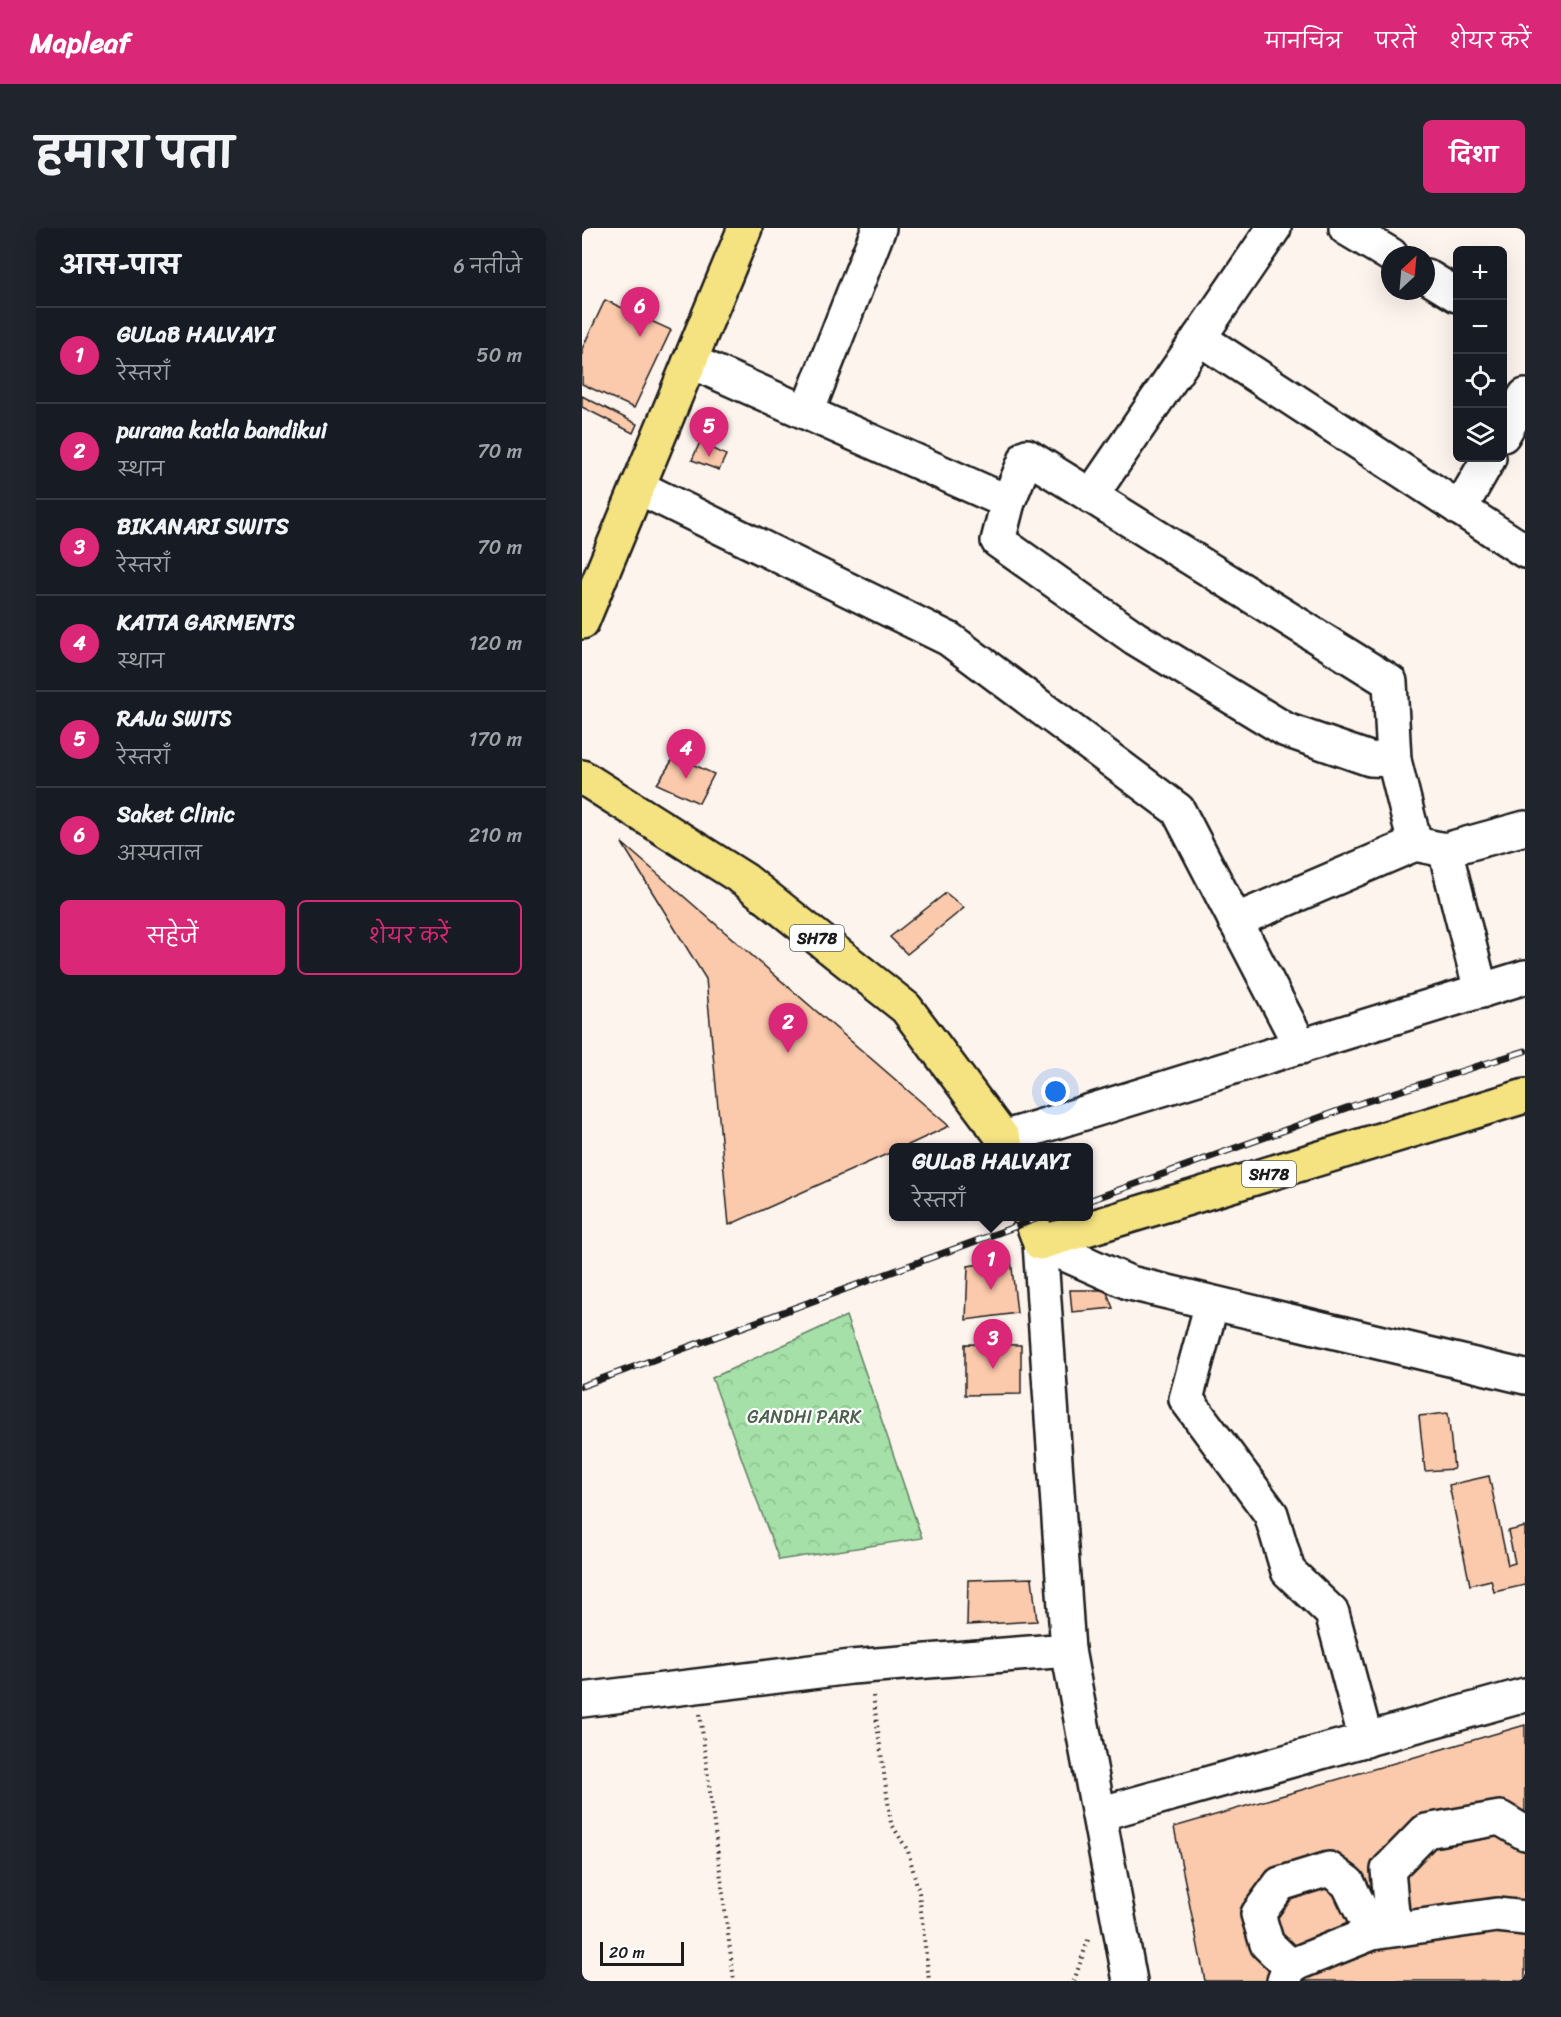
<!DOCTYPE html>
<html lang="hi">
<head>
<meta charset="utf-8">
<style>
  :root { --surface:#171b24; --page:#20242c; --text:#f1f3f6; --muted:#9ea1a6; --line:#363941; --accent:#db2777 }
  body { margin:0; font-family:Sriracha,"Playpen Sans Deva",sans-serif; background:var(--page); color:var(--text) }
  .controls { position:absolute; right:18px; top:18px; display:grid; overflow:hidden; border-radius:9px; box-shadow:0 6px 24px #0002 }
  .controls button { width:54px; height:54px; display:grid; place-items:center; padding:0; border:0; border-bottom:2px solid var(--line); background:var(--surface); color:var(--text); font:30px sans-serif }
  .compass { position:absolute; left:799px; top:18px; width:54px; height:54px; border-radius:50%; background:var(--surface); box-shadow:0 6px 24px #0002; rotate:26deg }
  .scale { position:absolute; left:18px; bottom:15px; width:84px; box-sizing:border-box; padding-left:6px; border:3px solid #1c1c1c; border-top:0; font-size:16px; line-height:21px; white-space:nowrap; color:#1c1c1c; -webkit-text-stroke:4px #fff; paint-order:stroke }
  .you { position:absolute; left:474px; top:864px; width:21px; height:21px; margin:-15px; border:4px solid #fff; border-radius:50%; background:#1a73e8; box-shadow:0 0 0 9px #1a73e833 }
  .badge { display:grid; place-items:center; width:39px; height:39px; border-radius:50%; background:var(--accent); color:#fff; font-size:20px; font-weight:700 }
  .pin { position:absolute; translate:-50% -50px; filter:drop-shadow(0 2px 3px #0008) }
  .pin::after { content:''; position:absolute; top:32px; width:21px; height:18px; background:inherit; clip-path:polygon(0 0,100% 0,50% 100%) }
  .popup { position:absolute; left:307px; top:915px; width:204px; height:78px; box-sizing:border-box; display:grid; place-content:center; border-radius:9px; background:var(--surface); filter:drop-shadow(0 2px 4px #0005); font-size:20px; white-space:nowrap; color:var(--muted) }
  .popup b { font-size:22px; color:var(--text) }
  .popup::after { content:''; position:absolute; left:50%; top:100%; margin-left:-12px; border:12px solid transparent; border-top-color:var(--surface) }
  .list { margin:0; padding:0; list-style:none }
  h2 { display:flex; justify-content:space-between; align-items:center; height:78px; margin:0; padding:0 24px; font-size:26px }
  h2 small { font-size:20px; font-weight:400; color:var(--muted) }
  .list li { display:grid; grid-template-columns:39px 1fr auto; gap:18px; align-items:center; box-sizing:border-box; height:96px; padding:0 24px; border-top:2px solid var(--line) }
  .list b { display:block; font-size:22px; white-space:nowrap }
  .list p { margin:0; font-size:20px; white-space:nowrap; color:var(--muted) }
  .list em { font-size:20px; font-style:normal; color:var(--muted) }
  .actions { display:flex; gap:12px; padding:18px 24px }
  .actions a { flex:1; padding:14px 0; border:2px solid var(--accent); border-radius:9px; text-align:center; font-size:21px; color:var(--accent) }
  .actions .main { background:var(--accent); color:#fff }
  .icon { flex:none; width:33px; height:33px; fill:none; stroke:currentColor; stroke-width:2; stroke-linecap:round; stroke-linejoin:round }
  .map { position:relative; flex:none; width:943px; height:1753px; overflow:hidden; border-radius:9px }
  header { display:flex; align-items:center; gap:36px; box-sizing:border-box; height:84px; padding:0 30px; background:var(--accent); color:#fff }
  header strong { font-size:28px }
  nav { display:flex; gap:33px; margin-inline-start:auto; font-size:21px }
  .intro { display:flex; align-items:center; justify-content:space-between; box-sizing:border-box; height:144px; padding:0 36px }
  h1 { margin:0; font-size:42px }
  .button { padding:15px 27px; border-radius:9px; background:var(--accent); color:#fff; font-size:21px; font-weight:700 }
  main { display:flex; gap:36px; padding:0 36px }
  aside { flex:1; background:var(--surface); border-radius:9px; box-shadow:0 6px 24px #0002 }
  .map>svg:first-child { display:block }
</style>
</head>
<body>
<header>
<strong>Mapleaf</strong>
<nav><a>मानचित्र</a><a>परतें</a><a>शेयर करें</a></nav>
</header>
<div class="intro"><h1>हमारा पता</h1><a class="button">दिशा</a></div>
<main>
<aside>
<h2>आस-पास<small>6 नतीजे</small></h2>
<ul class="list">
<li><span class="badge">1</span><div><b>GULaB HALVAYI</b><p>रेस्तराँ</p></div><em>50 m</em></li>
<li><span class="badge">2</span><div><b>purana katla bandikui</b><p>स्थान</p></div><em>70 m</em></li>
<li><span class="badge">3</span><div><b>BIKANARI SWITS</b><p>रेस्तराँ</p></div><em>70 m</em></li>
<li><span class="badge">4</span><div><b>KATTA GARMENTS</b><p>स्थान</p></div><em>120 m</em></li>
<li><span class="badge">5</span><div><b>RAJu SWITS</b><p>रेस्तराँ</p></div><em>170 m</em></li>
<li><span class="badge">6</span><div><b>Saket Clinic</b><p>अस्पताल</p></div><em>210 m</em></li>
</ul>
<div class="actions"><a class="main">सहेजें</a><a>शेयर करें</a></div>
</aside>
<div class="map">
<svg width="943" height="1753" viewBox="0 0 943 1753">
  <defs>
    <pattern id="forest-crowns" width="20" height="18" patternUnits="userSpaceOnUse" patternTransform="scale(1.5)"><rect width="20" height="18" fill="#a4e0a7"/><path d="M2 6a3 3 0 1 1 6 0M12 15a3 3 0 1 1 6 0" fill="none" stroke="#8dc08f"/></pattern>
  </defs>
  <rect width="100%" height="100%" fill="#fef4ee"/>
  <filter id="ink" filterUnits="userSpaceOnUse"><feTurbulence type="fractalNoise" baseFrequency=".0167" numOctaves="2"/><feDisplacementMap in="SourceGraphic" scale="12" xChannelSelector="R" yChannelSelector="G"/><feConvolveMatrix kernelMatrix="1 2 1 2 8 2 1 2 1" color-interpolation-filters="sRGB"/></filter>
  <g filter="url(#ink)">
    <path fill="url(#forest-crowns)" stroke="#607e62" stroke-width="1.5" d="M264 1088 340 1310 197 1332 130 1150Z"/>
    <g fill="#fbc9ab" stroke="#1c1c1c" stroke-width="1.5">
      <path d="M23 72 89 102 52 180 0 156V121Z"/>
      <path d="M0 168 55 196 51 205 0 179Z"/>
      <path d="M118 214 144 227 137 242 110 232Z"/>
      <path d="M93 528 132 546 117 575 75 556Z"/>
      <path d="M40 615 367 898 320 920H312V923L147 997 124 751Z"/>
      <path d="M364 665 382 680 325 726 308 709Z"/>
      <path d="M429 1031 435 1085 384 1092 386 1038Z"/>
      <path d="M488 1062H524L531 1080 490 1084Z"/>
      <path d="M383 1116 439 1117V1166L383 1167Z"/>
      <path d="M866 1185 872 1241 843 1243 837 1188Z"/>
      <path d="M907 1248 926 1337 933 1335 926 1303 943 1299V1357L912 1364 909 1352 888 1357 867 1257Z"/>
      <path d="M450 1350 455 1393 385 1397 386 1352Z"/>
      <path d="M943 1497V1753H623L592 1599Z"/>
    </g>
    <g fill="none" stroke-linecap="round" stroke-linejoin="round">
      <defs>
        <g id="minor">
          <path d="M764 0 809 27"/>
          <path d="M844 48 875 67"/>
          <path d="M617 110 943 323"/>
          <path d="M108 133 426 274 416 313 553 410 704 502 788 531 812 532"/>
          <path d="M225 184 297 0"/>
          <path d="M921 207 943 168"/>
          <path d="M56 259 367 411 596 582 719 819"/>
          <path d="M509 268 692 0"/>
          <path d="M426 274 445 228 808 454 812 532 833 616"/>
          <path d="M878 281 907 230"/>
          <path d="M863 622 899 763"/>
          <path d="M653 693 833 616 863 622 943 600"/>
          <path d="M421 910 943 749"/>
          <path d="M630 1075 604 1171 689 1286 706 1343 750 1385 784 1512"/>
          <path d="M486 1422 548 1753"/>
          <path d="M0 1472 269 1439 486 1422 458 1015 548 1055 943 1149"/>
          <path d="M517 1586 943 1467"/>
          <path d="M818 1701 810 1685 806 1642 844 1603 918 1590 943 1605"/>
          <path d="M708 1738 685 1716 676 1686 698 1656 747 1641 766 1655 790 1705"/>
          <path d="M702 1753 708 1738 790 1705 915 1687 943 1690"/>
        </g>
        <g id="major">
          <path d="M0 394 163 0"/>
          <path d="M0 549 163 652 324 780 421 910 425 920"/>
          <path d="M448 988 458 1015 943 868"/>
        </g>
      </defs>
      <use href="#minor" stroke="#1c1c1c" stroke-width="38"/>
      <use href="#major" stroke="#1c1c1c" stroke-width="38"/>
      <g stroke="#1c1c1c" stroke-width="4" stroke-dasharray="1.5 4.5" stroke-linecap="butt">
        <path d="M291 1468 309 1595 326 1623 337 1665 347 1753"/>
        <path d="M118 1486 152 1753"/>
        <path d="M492 1753 507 1709"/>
      </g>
      <use href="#minor" stroke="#fff" stroke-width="33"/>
      <use href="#major" stroke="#f5e382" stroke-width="33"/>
      <defs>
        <g id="rail">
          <path d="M506 973 767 879 943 823"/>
          <path d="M0 1158 462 988"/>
        </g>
      </defs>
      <use href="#rail" stroke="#1c1c1c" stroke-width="7"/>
      <use href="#rail" stroke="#fff" stroke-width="4.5" stroke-dasharray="14" stroke-linecap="butt"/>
    </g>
  </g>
  <g text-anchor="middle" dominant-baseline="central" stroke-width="4.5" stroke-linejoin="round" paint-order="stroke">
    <g fill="#fff" stroke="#606060" stroke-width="1.5">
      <rect x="208" y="697" width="54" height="26" rx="4.5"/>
      <rect x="660" y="933" width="54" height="26" rx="4.5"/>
    </g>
    <g font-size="16" font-weight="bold" fill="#1c1c1c">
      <text x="235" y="710">SH78</text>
      <text x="687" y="946">SH78</text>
    </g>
    <g font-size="18" fill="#4c614d" stroke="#fff">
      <text x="222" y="1189">GANDHI PARK</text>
    </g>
  </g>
</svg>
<div class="controls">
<button>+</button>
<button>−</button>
<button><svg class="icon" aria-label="locate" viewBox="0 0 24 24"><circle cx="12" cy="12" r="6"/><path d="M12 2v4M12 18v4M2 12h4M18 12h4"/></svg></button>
<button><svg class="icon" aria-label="layers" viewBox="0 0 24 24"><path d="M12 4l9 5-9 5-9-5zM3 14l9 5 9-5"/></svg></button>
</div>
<svg class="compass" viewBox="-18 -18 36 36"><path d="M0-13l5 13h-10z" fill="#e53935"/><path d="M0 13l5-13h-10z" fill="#9ea1a6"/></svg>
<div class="scale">20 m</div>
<div class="you"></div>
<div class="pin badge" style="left:409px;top:1062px">1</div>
<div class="popup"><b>GULaB HALVAYI</b>रेस्तराँ</div>
<div class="pin badge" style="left:206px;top:825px">2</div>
<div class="pin badge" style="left:411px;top:1141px">3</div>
<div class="pin badge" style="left:104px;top:551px">4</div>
<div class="pin badge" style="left:127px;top:229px">5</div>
<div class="pin badge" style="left:58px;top:109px">6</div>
</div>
</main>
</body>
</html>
